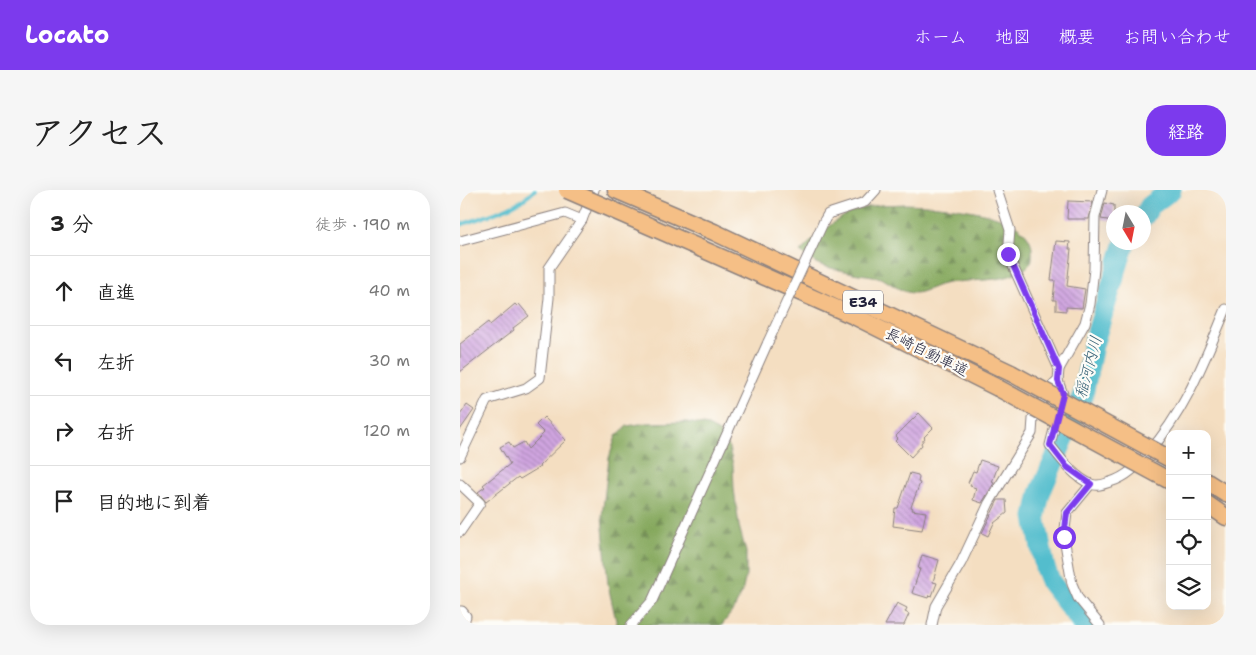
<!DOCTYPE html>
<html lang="ja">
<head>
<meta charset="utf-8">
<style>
  :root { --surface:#fff; --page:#f6f6f6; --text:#222; --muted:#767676; --line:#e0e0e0; --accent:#7c3aed }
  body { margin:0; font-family:"Shantell Sans","Klee One",sans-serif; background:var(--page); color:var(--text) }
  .controls { position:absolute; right:15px; bottom:15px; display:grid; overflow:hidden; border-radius:10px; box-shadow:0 5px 20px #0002 }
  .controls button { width:45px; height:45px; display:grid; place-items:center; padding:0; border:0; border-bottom:1px solid var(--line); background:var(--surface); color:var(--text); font:25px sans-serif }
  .compass { position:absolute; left:646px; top:15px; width:45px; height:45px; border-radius:50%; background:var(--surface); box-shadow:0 5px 20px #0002; rotate:170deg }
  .stop { position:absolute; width:15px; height:15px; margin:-11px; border:4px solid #7c3aed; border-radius:50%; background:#fff }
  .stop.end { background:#7c3aed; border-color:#fff; box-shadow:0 1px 5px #0008 }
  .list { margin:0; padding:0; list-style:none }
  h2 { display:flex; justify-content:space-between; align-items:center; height:65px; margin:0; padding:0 20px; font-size:21px }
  h2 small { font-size:16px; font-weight:400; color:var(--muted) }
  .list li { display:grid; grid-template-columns:32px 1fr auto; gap:15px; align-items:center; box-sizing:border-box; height:70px; padding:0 20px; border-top:1px solid var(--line) }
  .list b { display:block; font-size:19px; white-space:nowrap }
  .list em { font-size:16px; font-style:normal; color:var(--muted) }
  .icon { flex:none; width:28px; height:28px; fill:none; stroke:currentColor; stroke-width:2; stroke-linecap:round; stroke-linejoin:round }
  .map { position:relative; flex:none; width:766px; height:435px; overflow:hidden; border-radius:20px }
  header { display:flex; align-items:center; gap:30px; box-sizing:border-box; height:70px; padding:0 25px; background:var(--accent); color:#fff }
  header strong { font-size:24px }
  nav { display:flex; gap:28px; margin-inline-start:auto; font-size:18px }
  .intro { display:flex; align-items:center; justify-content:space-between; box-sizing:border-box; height:120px; padding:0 30px }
  h1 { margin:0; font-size:35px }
  .button { padding:12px 22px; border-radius:20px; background:var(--accent); color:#fff; font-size:18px; font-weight:700 }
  main { display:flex; gap:30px; padding:0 30px }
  aside { flex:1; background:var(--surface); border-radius:20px; box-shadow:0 5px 20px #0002 }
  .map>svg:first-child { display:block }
</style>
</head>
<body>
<header>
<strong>Locato</strong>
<nav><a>ホーム</a><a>地図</a><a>概要</a><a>お問い合わせ</a></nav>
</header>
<div class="intro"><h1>アクセス</h1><a class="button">経路</a></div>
<main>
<aside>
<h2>3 分<small>徒歩 · 190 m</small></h2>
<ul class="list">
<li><svg class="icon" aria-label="ahead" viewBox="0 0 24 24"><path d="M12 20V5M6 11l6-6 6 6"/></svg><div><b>直進</b></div><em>40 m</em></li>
<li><svg class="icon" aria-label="left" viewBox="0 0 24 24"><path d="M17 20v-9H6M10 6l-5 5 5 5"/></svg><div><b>左折</b></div><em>30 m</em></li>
<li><svg class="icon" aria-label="right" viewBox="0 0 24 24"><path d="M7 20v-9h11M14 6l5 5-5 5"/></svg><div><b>右折</b></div><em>120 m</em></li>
<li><svg class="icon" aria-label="arrive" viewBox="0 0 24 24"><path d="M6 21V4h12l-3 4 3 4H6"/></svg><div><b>目的地に到着</b></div></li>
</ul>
</aside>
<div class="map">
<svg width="766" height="435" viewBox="0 0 766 435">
  <defs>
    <pattern id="forest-firs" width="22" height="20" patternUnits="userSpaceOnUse" patternTransform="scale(1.25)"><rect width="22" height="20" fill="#84a75c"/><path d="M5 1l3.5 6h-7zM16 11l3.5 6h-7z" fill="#6c884d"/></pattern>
    <pattern id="building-back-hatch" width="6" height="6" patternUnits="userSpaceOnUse" patternTransform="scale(1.25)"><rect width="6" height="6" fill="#d0a5e0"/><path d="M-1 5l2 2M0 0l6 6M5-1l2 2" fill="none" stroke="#a886b7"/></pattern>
  </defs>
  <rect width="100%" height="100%" fill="#fdfcf7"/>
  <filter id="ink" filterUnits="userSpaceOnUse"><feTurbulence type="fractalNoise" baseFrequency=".02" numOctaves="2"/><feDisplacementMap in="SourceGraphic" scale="10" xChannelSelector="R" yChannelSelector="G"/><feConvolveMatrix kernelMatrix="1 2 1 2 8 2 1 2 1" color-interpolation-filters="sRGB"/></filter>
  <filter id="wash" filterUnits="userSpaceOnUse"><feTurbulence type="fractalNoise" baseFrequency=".0096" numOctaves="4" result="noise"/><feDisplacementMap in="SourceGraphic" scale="20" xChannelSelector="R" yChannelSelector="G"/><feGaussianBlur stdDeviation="1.12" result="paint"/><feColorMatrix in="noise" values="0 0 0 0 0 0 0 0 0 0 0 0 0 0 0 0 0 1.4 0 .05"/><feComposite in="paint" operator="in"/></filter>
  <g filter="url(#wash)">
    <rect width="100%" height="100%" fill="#f4dec1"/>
    <g fill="url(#forest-firs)" stroke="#53644c">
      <path d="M444 14C473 15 570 19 572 59 572 64 573 70 570 74 553 95 507 88 483 94 474 96 463 103 454 103 442 103 432 94 423 89 414 85 402 85 393 83 382 80 366 78 356 73 351 70 346 66 340 62 361 41 383 21 412 16 422 14 434 15 444 14Z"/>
      <path d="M227 232 248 236 259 242 268 254 273 275 274 299 279 336 286 362V385L282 403 274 419 262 435H157L148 395 142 326 149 268 156 246 167 236 186 233Z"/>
    </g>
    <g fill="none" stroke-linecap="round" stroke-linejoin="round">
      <path stroke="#52bdcd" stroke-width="4" d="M0 35C25 26 56 19 75 0"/>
      <g stroke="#52bdcd" stroke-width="21">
        <path d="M684 26 690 16 711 0"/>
        <path d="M624 435 591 393 585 378 575 327 580 303 623 205 633 155 665 52"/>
      </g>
    </g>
    <g id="blocks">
      <g fill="url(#building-back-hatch)">
        <path d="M608 11 633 12 629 29H607Z"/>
        <path d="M645 13 654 15V31L641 29Z"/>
        <path d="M596 51 610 52 609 59H611L607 96 625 99 622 118 606 117V121L596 120V110H593L595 90H591Z"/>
        <path d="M55 114 57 116 59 114 69 126 53 138 54 140 0 182V154L28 132 30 135Z"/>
        <path d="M7 215 14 220 0 240V225Z"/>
        <path d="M459 223 473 238 464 247 465 248 461 253 462 255 451 267 435 251 438 248 436 246Z"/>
        <path d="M84 227 106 250 79 276 80 277 60 289 58 287 26 312 18 302 25 297 23 295 50 274 40 257 49 252 53 258 64 252 68 259 84 243 76 235Z"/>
        <path d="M520 270 538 276 532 292 534 293 522 313 513 310 516 298 510 296 511 294 508 293 513 281 516 282Z"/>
        <path d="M450 283 458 285 459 288 458 292 460 293 451 317 453 318 452 320 466 322 462 340 433 336 435 318H438Z"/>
        <path d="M538 310H546L547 323 534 333 528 346 522 343Z"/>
        <path d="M462 365 479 370 473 392 477 393 472 406 469 405 468 408 452 403 460 379H458Z"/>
        <path d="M437 413 447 418 445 422 449 424 444 435H425Z"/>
      </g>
    </g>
  </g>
  <g filter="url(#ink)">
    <use href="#blocks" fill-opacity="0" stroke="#8b807e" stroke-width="1"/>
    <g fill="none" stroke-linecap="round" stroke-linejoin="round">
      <defs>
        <g id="street">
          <path d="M537 0 550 40 548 65 599 179"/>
          <path d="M642 0 635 27 634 79 630 114 625 133 599 179 598 191 603 204 590 255C601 269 614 287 631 294 638 297 644 294 650 292 667 287 677 276 688 263 726 220 744 171 766 119"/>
          <path d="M364 31 368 24 405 12 416 0"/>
          <path d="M0 51 105 23 122 30"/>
          <path d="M0 267 27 210 66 198 80 188 89 108V78L122 30 134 0"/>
          <path d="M0 294 20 313 0 342"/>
          <path d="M631 294 607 323 604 347 612 394 618 408 640 435"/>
          <path d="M0 421H2L6 426 3 435"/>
          <path d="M171 435 192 411 308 152"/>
          <path d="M472 435 476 416 501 373 529 313 572 243 573 229 589 198 598 191"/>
        </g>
        <g id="highway">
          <path d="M156 0 254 42 551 183"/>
          <path d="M242 59 396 127 538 198"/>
          <path d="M747 292 766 304"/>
          <path d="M747 314 766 327"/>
        </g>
      </defs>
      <use href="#street" stroke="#8b807e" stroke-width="11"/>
      <use href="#highway" stroke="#8b807e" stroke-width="19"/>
      <use href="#street" stroke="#fff" stroke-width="9"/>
      <use href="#highway" stroke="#f5bf86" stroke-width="16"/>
      <defs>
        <path id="street-bridge" d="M308 152 364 31"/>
        <g id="highway-bridge">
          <path d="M107 0 242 59"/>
          <path d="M551 183 710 269"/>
          <path d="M538 198 710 291"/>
        </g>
      </defs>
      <use href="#street-bridge" stroke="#8b807e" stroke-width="11" stroke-linecap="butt"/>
      <use href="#highway-bridge" stroke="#8b807e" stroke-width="19" stroke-linecap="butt"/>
      <use href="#street-bridge" stroke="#fff" stroke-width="9"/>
      <use href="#highway-bridge" stroke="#f5bf86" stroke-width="16"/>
    </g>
  </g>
  <g fill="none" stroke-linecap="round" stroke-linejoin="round" filter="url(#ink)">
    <path stroke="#7c3aed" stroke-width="6" d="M548 64 599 179 598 191 603 204 590 255 607 277 631 294 607 323 604 347"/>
  </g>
  <g text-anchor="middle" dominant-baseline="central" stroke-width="4.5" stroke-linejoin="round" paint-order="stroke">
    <rect fill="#fdfcf7" stroke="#646373" stroke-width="1" x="383" y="100.5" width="40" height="23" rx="4"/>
    <g font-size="14" font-weight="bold" fill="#22223b">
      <text x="403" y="112">E34</text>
    </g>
    <g font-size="15" fill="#22223b" stroke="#fdfcf7">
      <text transform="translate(467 162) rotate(26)">長崎自動車道</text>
    </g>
    <g font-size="16" font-style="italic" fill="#356075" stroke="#fdfcf7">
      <text transform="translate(628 177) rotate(-75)">稲河内川</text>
    </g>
  </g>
</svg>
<div class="controls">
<button>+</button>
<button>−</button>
<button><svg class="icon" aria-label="locate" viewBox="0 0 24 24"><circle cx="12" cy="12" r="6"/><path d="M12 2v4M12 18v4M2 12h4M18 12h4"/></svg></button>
<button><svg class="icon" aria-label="layers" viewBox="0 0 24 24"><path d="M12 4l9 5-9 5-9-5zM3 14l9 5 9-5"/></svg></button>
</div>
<svg class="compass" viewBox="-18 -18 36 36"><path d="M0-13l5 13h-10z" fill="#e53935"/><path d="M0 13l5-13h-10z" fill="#767676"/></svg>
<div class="stop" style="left:604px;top:347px"></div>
<div class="stop end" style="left:548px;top:64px"></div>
</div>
</main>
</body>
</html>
